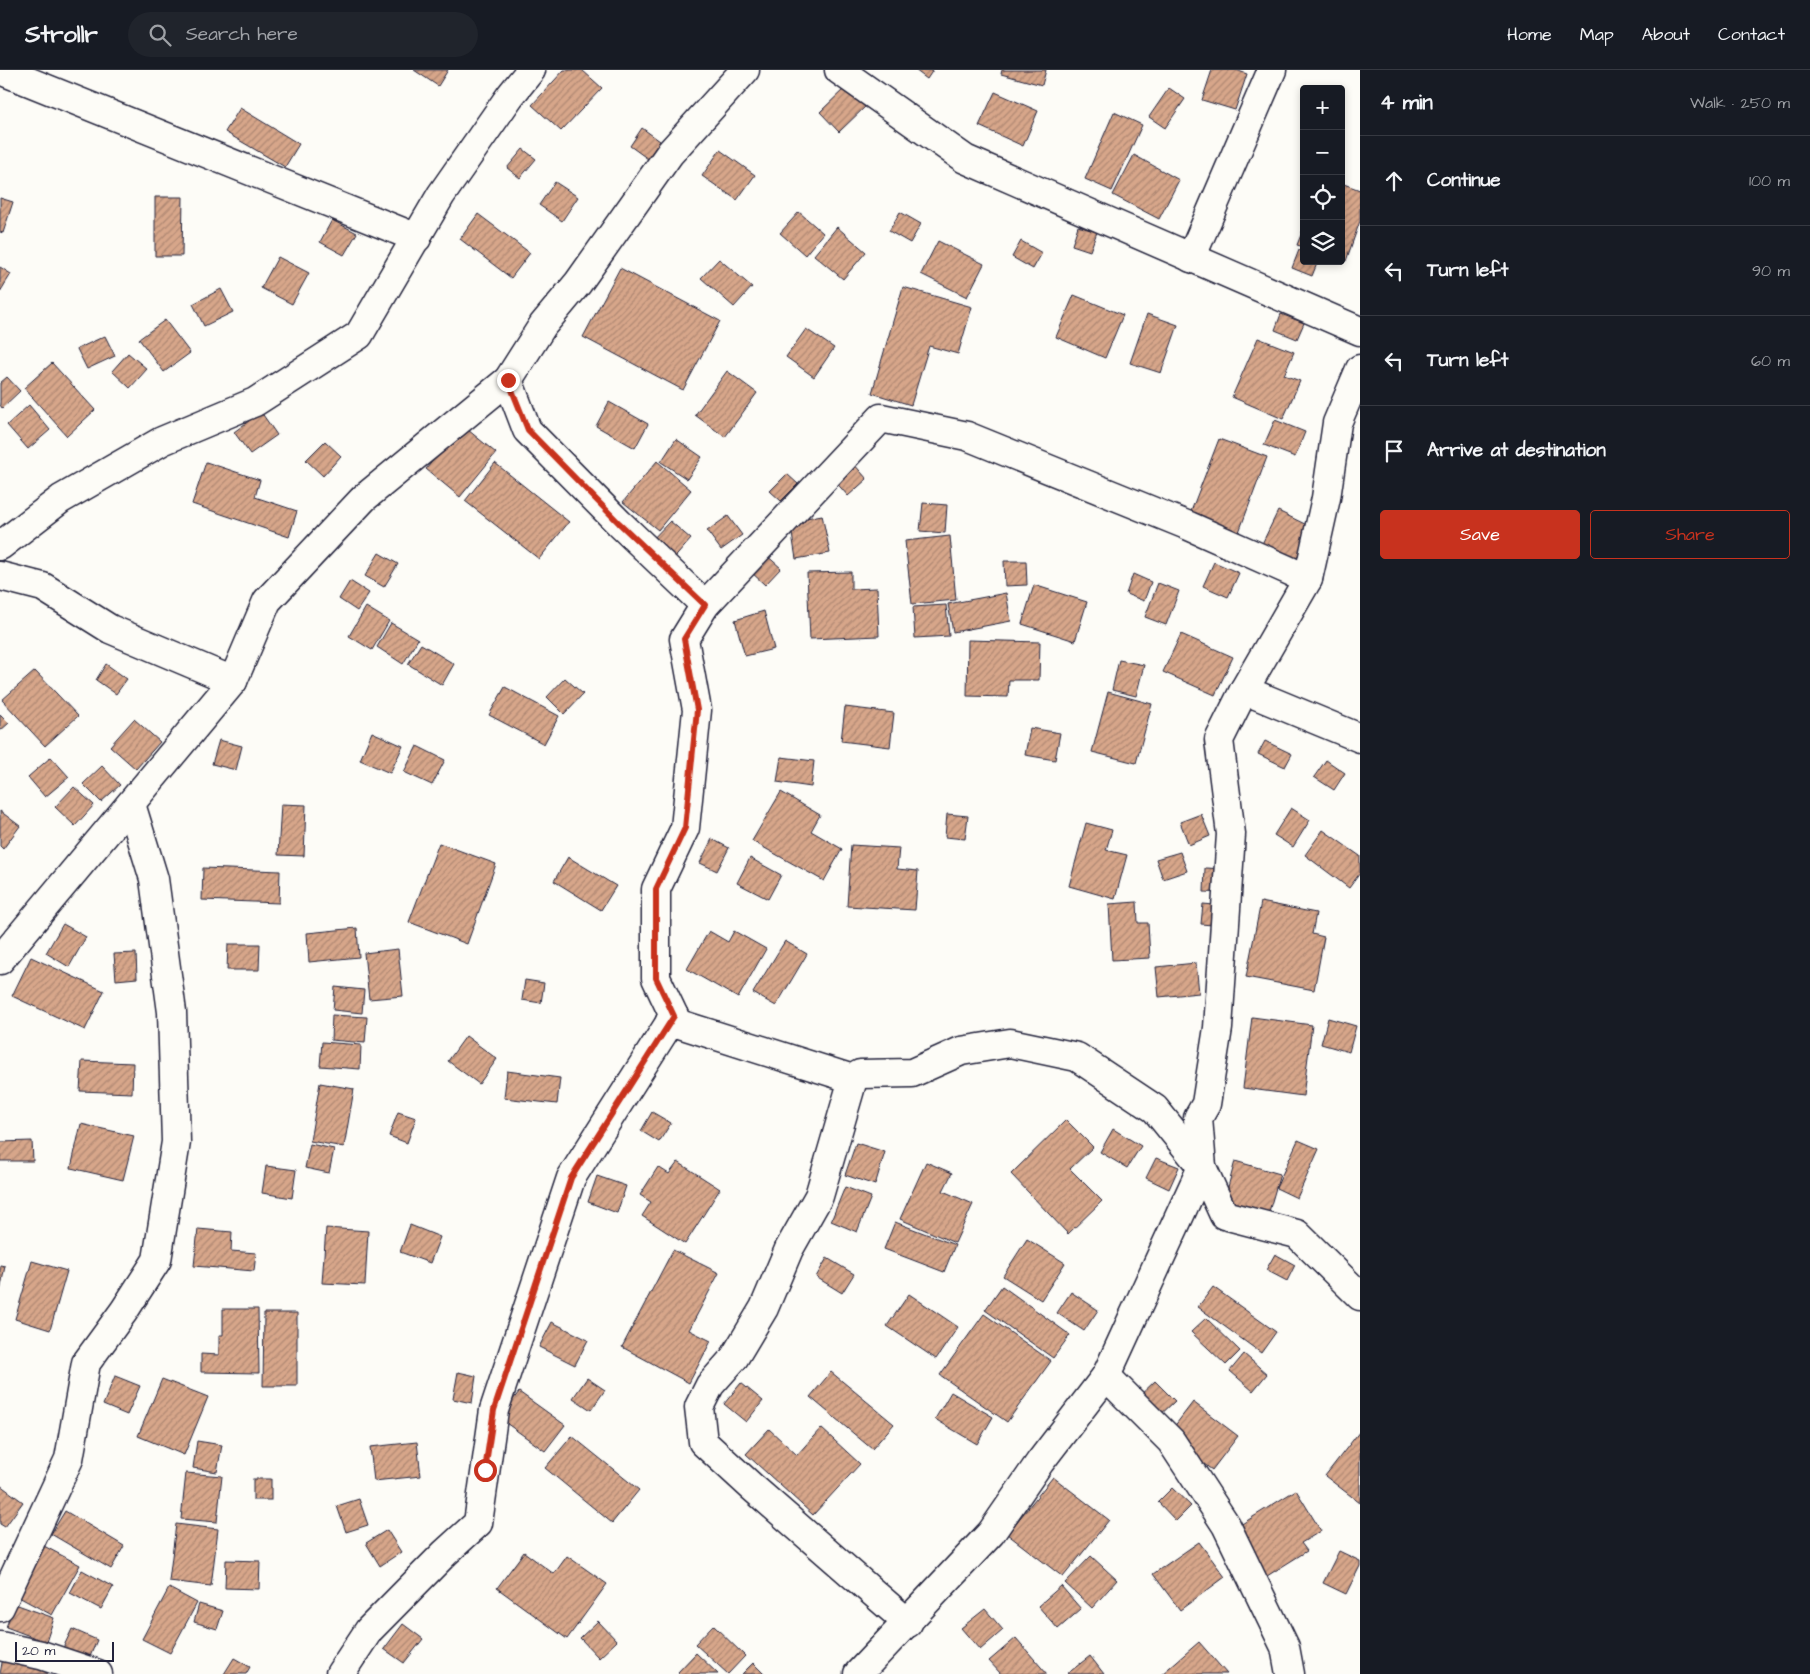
<!DOCTYPE html>
<html lang="en">
<head>
<meta charset="utf-8">
<style>
  :root { --surface:#171b24; --page:#20242c; --text:#f1f3f6; --muted:#9ea1a6; --line:#363941; --accent:#c8321e }
  body { margin:0; font-family:"Architects Daughter",sans-serif; background:var(--page); color:var(--text) }
  .controls { position:absolute; right:15px; top:15px; display:grid; overflow:hidden; border-radius:5px; box-shadow:0 2px 8px #0003 }
  .controls button { width:45px; height:45px; display:grid; place-items:center; padding:0; border:0; border-bottom:1px solid var(--line); background:var(--surface); color:var(--text); font:25px sans-serif }
  .scale { position:absolute; left:15px; bottom:12px; width:99px; box-sizing:border-box; padding-left:5px; border:2px solid #22223b; border-top:0; font-size:14px; line-height:18px; white-space:nowrap; color:#22223b; -webkit-text-stroke:4px #fdfcf7; paint-order:stroke }
  .stop { position:absolute; width:15px; height:15px; margin:-11px; border:4px solid #c8321e; border-radius:50%; background:#fff }
  .stop.end { background:#c8321e; border-color:#fff; box-shadow:0 1px 5px #0008 }
  .list { margin:0; padding:0; list-style:none }
  h2 { display:flex; justify-content:space-between; align-items:center; height:65px; margin:0; padding:0 20px; font-size:21px }
  h2 small { font-size:16px; font-weight:400; color:var(--muted) }
  .list li { display:grid; grid-template-columns:32px 1fr auto; gap:15px; align-items:center; box-sizing:border-box; height:90px; padding:0 20px; border-top:1px solid var(--line) }
  .list b { display:block; font-size:19px; white-space:nowrap }
  .list em { font-size:16px; font-style:normal; color:var(--muted) }
  .actions { display:flex; gap:10px; padding:15px 20px }
  .actions a { flex:1; padding:11px 0; border:1px solid var(--accent); border-radius:5px; text-align:center; font-size:18px; color:var(--accent) }
  .actions .main { background:var(--accent); color:#fff }
  .icon { flex:none; width:28px; height:28px; fill:none; stroke:currentColor; stroke-width:2; stroke-linecap:round; stroke-linejoin:round }
  .map { position:relative; flex:none; width:1360px; height:1604px; overflow:hidden }
  header { display:flex; align-items:center; gap:30px; box-sizing:border-box; height:70px; padding:0 25px; background:var(--surface); border-bottom:1px solid var(--line) }
  header strong { font-size:24px }
  nav { display:flex; gap:28px; margin-inline-start:auto; font-size:18px }
  .search { width:350px; height:45px; background:var(--page); display:flex; align-items:center; gap:12px; box-sizing:border-box; padding:0 18px; border-radius:28px; color:var(--muted); font-size:19px }
  main { display:flex }
  aside { flex:1; background:var(--surface) }
  .map>svg:first-child { display:block }
</style>
</head>
<body>
<header>
<strong>Strollr</strong>
<div class="search"><svg class="icon" aria-label="search" viewBox="0 0 24 24"><circle cx="10" cy="10" r="6"/><path d="M15 15l6 6"/></svg>Search here</div>
<nav><a>Home</a><a>Map</a><a>About</a><a>Contact</a></nav>
</header>
<main>
<div class="map">
<svg width="1360" height="1604" viewBox="0 0 1360 1604">
  <defs>
    <pattern id="building-hatch" width="6" height="6" patternUnits="userSpaceOnUse" patternTransform="scale(1.25)"><rect width="6" height="6" fill="#d7a68a"/><path d="M-1 1l2-2M0 6l6-6M5 7l2-2" fill="none" stroke="#ae8772"/></pattern>
  </defs>
  <rect width="100%" height="100%" fill="#fdfcf7"/>
  <filter id="ink" filterUnits="userSpaceOnUse"><feTurbulence type="fractalNoise" baseFrequency=".02" numOctaves="2"/><feDisplacementMap in="SourceGraphic" scale="10" xChannelSelector="R" yChannelSelector="G"/><feConvolveMatrix kernelMatrix="1 2 1 2 8 2 1 2 1" color-interpolation-filters="sRGB"/></filter>
  <g filter="url(#ink)">
    <g fill="url(#building-hatch)" stroke="#22223b">
      <path d="M414 0H448L438 16Z"/>
      <path d="M564 0H582L602 18 561 61 532 35Z"/>
      <path d="M915 0H933L927 9Z"/>
      <path d="M1002 0H1046L1042 15 1001 4Z"/>
      <path d="M1212 0H1236L1247 4 1235 40 1202 30Z"/>
      <path d="M848 15 867 35 839 62 820 42Z"/>
      <path d="M1169 18 1185 29 1165 58 1149 47Z"/>
      <path d="M995 22 1038 41 1023 76 979 56Z"/>
      <path d="M240 38 299 74 285 97 225 62Z"/>
      <path d="M1114 42 1142 55 1112 121 1085 109Z"/>
      <path d="M642 58 660 71 648 89 630 76Z"/>
      <path d="M523 79 536 89 520 108 507 98Z"/>
      <path d="M720 80 755 105 737 130 702 106Z"/>
      <path d="M1134 85 1179 110 1159 149 1113 125Z"/>
      <path d="M555 112 578 127 562 151 539 135Z"/>
      <path d="M1341 113 1360 120V151L1346 191 1341 190Z"/>
      <path d="M155 127H183L182 186H155Z"/>
      <path d="M0 128 13 132 3 163 0 162Z"/>
      <path d="M799 142 823 163 805 185 780 163Z"/>
      <path d="M900 142 921 154 910 173 889 161Z"/>
      <path d="M478 144 530 183 511 208 460 169Z"/>
      <path d="M332 150 357 163 344 185 320 172Z"/>
      <path d="M1078 156 1097 162 1090 181 1072 175Z"/>
      <path d="M837 157 866 182 843 209 814 185Z"/>
      <path d="M1304 157V177L1297 175Z"/>
      <path d="M938 171 984 194 967 227 921 204Z"/>
      <path d="M1021 171 1042 183 1033 199 1012 187Z"/>
      <path d="M1299 180 1304 182V191H1318L1312 206 1292 198Z"/>
      <path d="M278 187 309 203 292 234 261 218Z"/>
      <path d="M719 189 752 217 734 237 701 208Z"/>
      <path d="M0 197 11 204 0 222Z"/>
      <path d="M620 198 720 251 683 320 583 267Z"/>
      <path d="M903 217 972 237 958 284 929 276 911 335 872 323Z"/>
      <path d="M221 219 233 242 204 256 193 234Z"/>
      <path d="M1074 225 1123 245 1105 288 1056 267Z"/>
      <path d="M1147 244 1178 255 1161 303 1130 293Z"/>
      <path d="M1281 244 1304 253 1297 269 1275 260Z"/>
      <path d="M165 250 190 283 164 302 139 269Z"/>
      <path d="M806 259 834 278 814 307 786 287Z"/>
      <path d="M105 266 115 286 87 299 77 279Z"/>
      <path d="M1258 268 1294 282 1284 305 1300 311 1283 349 1232 327Z"/>
      <path d="M128 283 147 299 130 318 112 301Z"/>
      <path d="M52 293 95 340 67 366 24 318Z"/>
      <path d="M727 301 757 323 725 367 695 345Z"/>
      <path d="M7 307 20 321 2 338 0 335V313Z"/>
      <path d="M609 332 648 354 635 378 596 356Z"/>
      <path d="M29 335 50 360 28 379 7 355Z"/>
      <path d="M261 342 277 365 250 384 234 362Z"/>
      <path d="M1275 350 1305 362 1295 387 1264 375Z"/>
      <path d="M462 355 496 383 460 427 426 399Z"/>
      <path d="M676 369 702 387 687 409 661 392Z"/>
      <path d="M1219 369 1267 387 1239 462 1190 444Z"/>
      <path d="M325 371 341 386 323 406 306 390Z"/>
      <path d="M657 391 691 420 658 460 623 432Z"/>
      <path d="M206 392 260 410 255 427 297 441 289 467 192 434Z"/>
      <path d="M495 393 569 452 539 489 465 431Z"/>
      <path d="M853 393 867 409 848 426 834 410Z"/>
      <path d="M787 404 798 414 781 431 770 421Z"/>
      <path d="M923 433 947 435 945 463 920 461Z"/>
      <path d="M1278 441 1313 458 1293 497 1259 480Z"/>
      <path d="M822 445 830 483 796 489 790 451Z"/>
      <path d="M728 446 742 465 721 480 707 461Z"/>
      <path d="M670 451 691 469 671 492 649 473Z"/>
      <path d="M950 466 956 530 912 534 905 471Z"/>
      <path d="M379 483 398 494 384 517 365 506Z"/>
      <path d="M765 484 781 498 765 515 750 501Z"/>
      <path d="M1004 491H1026L1027 515 1005 516Z"/>
      <path d="M1214 492 1239 503 1228 527 1203 516Z"/>
      <path d="M851 502V519L877 518 879 566 810 569 807 503Z"/>
      <path d="M1133 504 1151 512 1144 531 1126 524Z"/>
      <path d="M350 511 369 523 357 541 339 529Z"/>
      <path d="M1158 513 1179 521 1166 555 1145 547Z"/>
      <path d="M1034 515 1087 532 1075 571 1022 554Z"/>
      <path d="M1006 523 1011 551 953 562 948 534Z"/>
      <path d="M946 535 949 566 915 568 913 537Z"/>
      <path d="M366 537 389 551 372 580 349 566Z"/>
      <path d="M764 541 774 579 745 586 735 550Z"/>
      <path d="M391 553 418 569 403 594 377 577Z"/>
      <path d="M1181 564 1233 587 1215 625 1163 602Z"/>
      <path d="M968 570 1040 572 1039 610H1009L1008 627 967 626Z"/>
      <path d="M421 574 454 594 442 615 408 594Z"/>
      <path d="M1119 590 1144 595 1136 626 1112 620Z"/>
      <path d="M106 594 127 609 116 624 96 610Z"/>
      <path d="M35 601 78 646 45 676 2 630Z"/>
      <path d="M565 608 583 624 564 644 547 627Z"/>
      <path d="M505 617 559 646 544 674 489 645Z"/>
      <path d="M1108 622 1152 634 1136 693 1092 682Z"/>
      <path d="M845 637 894 643 890 677 841 671Z"/>
      <path d="M0 644 9 653 0 661Z"/>
      <path d="M134 649 160 672 136 699 110 676Z"/>
      <path d="M1030 658 1060 663 1055 690 1025 685Z"/>
      <path d="M372 662 403 676 390 703 360 690Z"/>
      <path d="M219 670 242 676 236 700 212 694Z"/>
      <path d="M1265 671 1292 684 1285 697 1258 684Z"/>
      <path d="M417 676 445 690 432 715 404 702Z"/>
      <path d="M51 687 69 707 45 727 28 707Z"/>
      <path d="M781 687 814 691 811 717 777 712Z"/>
      <path d="M1326 690 1345 703 1334 720 1314 707Z"/>
      <path d="M102 696 120 715 101 732 83 714Z"/>
      <path d="M74 717 94 735 75 756 55 737Z"/>
      <path d="M781 722 820 745 811 761 842 779 824 811 752 771Z"/>
      <path d="M281 734 306 735 304 786 278 785Z"/>
      <path d="M1291 738 1310 750 1293 777 1274 765Z"/>
      <path d="M0 741 20 756 3 779 0 776Z"/>
      <path d="M947 744 968 746 965 769 945 767Z"/>
      <path d="M1201 744 1210 766 1189 775 1180 752Z"/>
      <path d="M1086 753 1112 760 1106 780 1127 785 1115 829 1069 816Z"/>
      <path d="M1323 760 1360 786V803L1349 818 1305 785Z"/>
      <path d="M712 769 729 778 717 801 700 793Z"/>
      <path d="M439 773 496 794 467 874 409 852Z"/>
      <path d="M851 775 899 778 897 799 918 801 915 840 847 836Z"/>
      <path d="M1180 782 1187 801 1163 809 1156 789Z"/>
      <path d="M568 787 616 816 601 840 554 811Z"/>
      <path d="M750 788 781 805 768 829 737 813Z"/>
      <path d="M203 798 280 801 279 833 202 830Z"/>
      <path d="M1205 798 1226 799 1224 823 1204 822Z"/>
      <path d="M1137 832 1138 853H1148L1150 888 1112 890 1109 834Z"/>
      <path d="M1261 832 1316 843 1312 864 1324 867 1314 920 1246 907Z"/>
      <path d="M1203 834 1225 836 1223 856 1201 854Z"/>
      <path d="M63 854 86 867 69 897 46 883Z"/>
      <path d="M357 858 359 887 309 892 307 863Z"/>
      <path d="M709 861 728 872 734 861 766 879 738 928 687 899Z"/>
      <path d="M785 871 807 884 776 936 753 923Z"/>
      <path d="M228 874H260L259 900H227Z"/>
      <path d="M398 879 403 926 369 929 364 883Z"/>
      <path d="M136 883 137 908 116 910 114 884Z"/>
      <path d="M31 887 104 921 85 960 12 926Z"/>
      <path d="M1196 893 1199 923 1159 927 1156 897Z"/>
      <path d="M525 910 544 913 541 933 522 930Z"/>
      <path d="M335 917 364 920 362 943 333 940Z"/>
      <path d="M332 945 367 947 365 973 331 970Z"/>
      <path d="M1252 947 1312 955 1303 1026 1243 1018Z"/>
      <path d="M1328 948 1356 956 1349 982 1321 974Z"/>
      <path d="M466 966 497 989 479 1014 448 991Z"/>
      <path d="M322 972 361 975 360 999 320 996Z"/>
      <path d="M82 991 133 993 132 1023 80 1021Z"/>
      <path d="M507 1001 560 1008 557 1034 504 1028Z"/>
      <path d="M320 1013 354 1019 344 1077 310 1071Z"/>
      <path d="M398 1042 416 1048 407 1073 389 1066Z"/>
      <path d="M652 1042 671 1053 659 1072 641 1061Z"/>
      <path d="M1066 1050 1093 1077 1070 1099 1102 1131 1068 1164 1011 1104Z"/>
      <path d="M81 1054 134 1066 123 1110 71 1098Z"/>
      <path d="M1113 1059 1141 1076 1127 1098 1100 1082Z"/>
      <path d="M1298 1070 1319 1079 1297 1128 1276 1118Z"/>
      <path d="M32 1071 33 1091H0V1072Z"/>
      <path d="M856 1073 885 1082 875 1115 845 1105Z"/>
      <path d="M310 1074 334 1079 329 1103 305 1098Z"/>
      <path d="M1156 1088 1179 1097 1169 1119 1146 1108Z"/>
      <path d="M1235 1091 1280 1104 1268 1145 1224 1132Z"/>
      <path d="M678 1092 720 1119 685 1174 642 1146 651 1132 640 1125 658 1097 669 1104Z"/>
      <path d="M926 1092 952 1103 943 1121 973 1134 955 1173 900 1149Z"/>
      <path d="M266 1096 296 1100 292 1128 262 1123Z"/>
      <path d="M597 1106 626 1116 617 1143 588 1132Z"/>
      <path d="M845 1117 871 1127 857 1162 831 1151Z"/>
      <path d="M895 1152 955 1175 944 1202 884 1179Z"/>
      <path d="M410 1155 440 1167 430 1193 400 1182Z"/>
      <path d="M326 1158 368 1161 365 1215 322 1213Z"/>
      <path d="M198 1159 232 1162 231 1181 256 1183 254 1201 194 1196Z"/>
      <path d="M1027 1169 1065 1193 1041 1230 1003 1206Z"/>
      <path d="M673 1180 719 1203 689 1260 711 1271 689 1313 622 1277Z"/>
      <path d="M1275 1184 1295 1195 1287 1211 1266 1200Z"/>
      <path d="M827 1188 854 1204 842 1223 816 1207Z"/>
      <path d="M32 1191 67 1201 50 1260 15 1249Z"/>
      <path d="M0 1195 5 1196 0 1222Z"/>
      <path d="M1002 1216 1070 1265 1053 1288 985 1240Z"/>
      <path d="M1213 1217 1276 1262 1261 1283 1198 1237Z"/>
      <path d="M1071 1222 1098 1240 1084 1261 1057 1243Z"/>
      <path d="M909 1224 958 1257 936 1289 887 1256Z"/>
      <path d="M223 1239H258L259 1303 201 1302V1284L219 1285V1265H223Z"/>
      <path d="M264 1243H297V1316H263Z"/>
      <path d="M984 1244 1051 1291 1007 1352 940 1305Z"/>
      <path d="M1206 1248 1240 1281 1226 1295 1191 1262Z"/>
      <path d="M552 1252 588 1270 575 1295 539 1277Z"/>
      <path d="M1244 1284 1267 1304 1253 1321 1230 1301Z"/>
      <path d="M458 1302 476 1306 472 1333 453 1329Z"/>
      <path d="M831 1302 894 1354 872 1379 810 1327Z"/>
      <path d="M115 1306 140 1316 127 1345 103 1335Z"/>
      <path d="M587 1308 605 1320 591 1340 573 1328Z"/>
      <path d="M162 1309 208 1327 184 1385 138 1366Z"/>
      <path d="M1155 1311 1175 1331 1155 1350 1135 1330Z"/>
      <path d="M741 1313 763 1331 746 1352 724 1334Z"/>
      <path d="M519 1322 565 1355 545 1381 499 1348Z"/>
      <path d="M951 1322 993 1347 977 1374 935 1349Z"/>
      <path d="M1193 1332 1238 1366 1212 1400 1167 1366Z"/>
      <path d="M821 1358 860 1394 813 1445 746 1384 769 1359 797 1385Z"/>
      <path d="M1360 1361V1433L1325 1406Z"/>
      <path d="M572 1366 639 1420 612 1453 545 1398Z"/>
      <path d="M197 1371 222 1375 217 1402 193 1398Z"/>
      <path d="M417 1372 421 1406 374 1411 370 1377Z"/>
      <path d="M186 1403 222 1406 217 1452 181 1449Z"/>
      <path d="M1053 1407 1109 1450 1063 1507 1007 1464Z"/>
      <rect x="253" y="1409" width="18" height="21"/>
      <path d="M0 1415 23 1432 5 1457 0 1454Z"/>
      <path d="M1172 1418 1191 1436 1176 1451 1158 1432Z"/>
      <path d="M1296 1420 1321 1461 1301 1473 1307 1481 1267 1506 1237 1457Z"/>
      <path d="M359 1429 368 1455 346 1462 337 1436Z"/>
      <path d="M65 1441 124 1476 111 1499 51 1464Z"/>
      <path d="M176 1454 218 1459 211 1516 169 1511Z"/>
      <path d="M387 1460 401 1482 380 1496 366 1473Z"/>
      <path d="M1199 1472 1225 1507 1180 1540 1153 1504Z"/>
      <path d="M42 1475 80 1495 52 1545 15 1525Z"/>
      <path d="M1339 1481 1360 1491V1496L1346 1524 1323 1513Z"/>
      <path d="M524 1482 554 1504 567 1486 607 1514 567 1569 497 1518Z"/>
      <path d="M1091 1486 1117 1510 1092 1538 1065 1513Z"/>
      <path d="M226 1490 260 1491 259 1519 225 1518Z"/>
      <path d="M82 1500 113 1517 101 1539 70 1523Z"/>
      <path d="M1061 1516 1081 1539 1058 1559 1038 1536Z"/>
      <path d="M169 1518 197 1533 170 1583 142 1569Z"/>
      <path d="M15 1534 54 1548 46 1572 6 1557Z"/>
      <path d="M199 1534 223 1541 217 1559 194 1552Z"/>
      <path d="M985 1539 1003 1560 980 1580 961 1558Z"/>
      <path d="M598 1551 617 1571 599 1588 580 1568Z"/>
      <path d="M403 1554 423 1569 404 1593 384 1579Z"/>
      <path d="M713 1555 745 1586 728 1604 695 1574Z"/>
      <path d="M72 1559 97 1570 89 1589 63 1578Z"/>
      <path d="M1016 1568 1047 1604H1001L989 1591Z"/>
      <path d="M1199 1572 1227 1604H1162Z"/>
      <path d="M696 1583 718 1604H680L678 1602Z"/>
      <path d="M1090 1586 1104 1604H1067Z"/>
      <path d="M3 1587 58 1604H0Z"/>
      <path d="M234 1588 250 1597 246 1604H224Z"/>
      <path d="M753 1593 764 1604H742Z"/>
    </g>
    <g fill="none" stroke-linecap="round" stroke-linejoin="round">
      <defs>
        <g id="minor">
          <path d="M0 0 417 168"/>
          <path d="M839 0 965 89 1360 261"/>
          <path d="M1191 188 1272 0"/>
          <path d="M1360 299 1337 353 1326 428 1308 509 1244 620 1360 668"/>
          <path d="M0 476 61 429 162 371 255 332 359 265 441 125 510 26 531 0"/>
          <path d="M0 506 43 517 110 559 233 611"/>
          <path d="M705 535 881 348 967 366 1189 456 1308 509"/>
          <path d="M0 890 233 611 267 531 364 428 508 310 543 255 578 213 670 83 745 0"/>
          <path d="M674 946 670 951 853 1009 860 1004 912 1003 961 981 1010 973 1077 987 1155 1039 1202 1097 1224 1145 1297 1164 1360 1226"/>
          <path d="M853 1009 819 1126 789 1179 764 1238 734 1288 710 1315 699 1337 703 1372 752 1417 908 1553"/>
          <path d="M1106 1306 1171 1371 1226 1455 1285 1577 1290 1604"/>
          <path d="M0 1537 69 1389 86 1293 124 1241 157 1190 176 1072 172 942 154 809 131 734"/>
          <path d="M0 1576 41 1585 98 1604"/>
          <path d="M340 1604 369 1560 445 1483 478 1453 494 1340 571 1108 674 946 656 908V819L685 758 697 640 684 569 705 535 619 453 527 360 508 310"/>
          <path d="M858 1604 991 1463 1040 1392 1106 1306 1202 1097 1198 1048 1206 1034 1218 958 1231 764 1219 670 1244 620"/>
        </g>
      </defs>
      <use href="#minor" stroke="#22223b" stroke-width="31"/>
      <use href="#minor" stroke="#fdfcf7" stroke-width="28"/>
    </g>
  </g>
  <g fill="none" stroke-linecap="round" stroke-linejoin="round" filter="url(#ink)">
    <path stroke="#c8321e" stroke-width="6" d="M485 1400 494 1340 571 1108 674 946 656 908V819L685 758 697 640 684 569 705 535 619 453 528 360 508 310"/>
  </g>
</svg>
<div class="controls">
<button>+</button>
<button>−</button>
<button><svg class="icon" aria-label="locate" viewBox="0 0 24 24"><circle cx="12" cy="12" r="6"/><path d="M12 2v4M12 18v4M2 12h4M18 12h4"/></svg></button>
<button><svg class="icon" aria-label="layers" viewBox="0 0 24 24"><path d="M12 4l9 5-9 5-9-5zM3 14l9 5 9-5"/></svg></button>
</div>
<div class="scale">20 m</div>
<div class="stop" style="left:485px;top:1400px"></div>
<div class="stop end" style="left:508px;top:310px"></div>
</div>
<aside>
<h2>4 min<small>Walk · 250 m</small></h2>
<ul class="list">
<li><svg class="icon" aria-label="ahead" viewBox="0 0 24 24"><path d="M12 20V5M6 11l6-6 6 6"/></svg><div><b>Continue</b></div><em>100 m</em></li>
<li><svg class="icon" aria-label="left" viewBox="0 0 24 24"><path d="M17 20v-9H6M10 6l-5 5 5 5"/></svg><div><b>Turn left</b></div><em>90 m</em></li>
<li><svg class="icon" aria-label="left" viewBox="0 0 24 24"><path d="M17 20v-9H6M10 6l-5 5 5 5"/></svg><div><b>Turn left</b></div><em>60 m</em></li>
<li><svg class="icon" aria-label="arrive" viewBox="0 0 24 24"><path d="M6 21V4h12l-3 4 3 4H6"/></svg><div><b>Arrive at destination</b></div></li>
</ul>
<div class="actions"><a class="main">Save</a><a>Share</a></div>
</aside>
</main>
</body>
</html>
